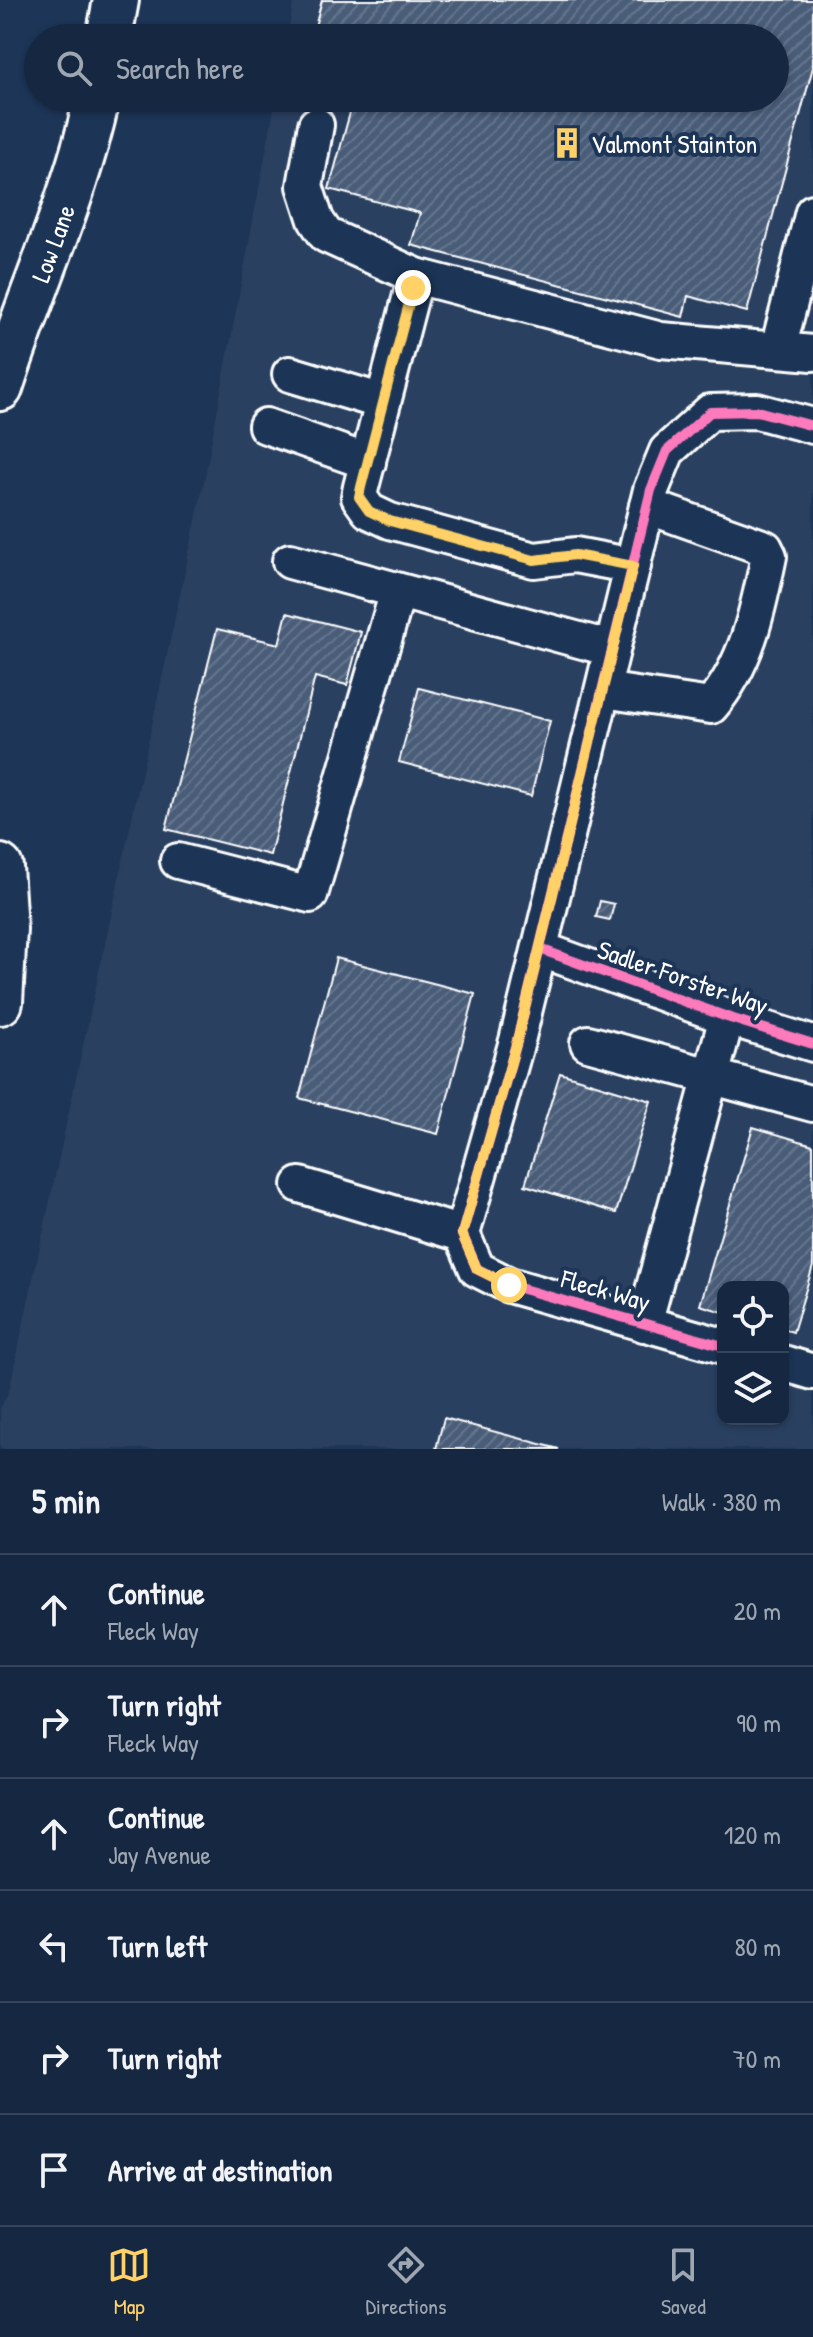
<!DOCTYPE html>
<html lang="en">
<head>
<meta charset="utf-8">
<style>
  :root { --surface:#162841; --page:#1f3048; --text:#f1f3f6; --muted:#9ea6b1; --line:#35445a; --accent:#ffd166 }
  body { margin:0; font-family:"Patrick Hand",sans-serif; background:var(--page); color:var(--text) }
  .controls { position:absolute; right:24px; bottom:24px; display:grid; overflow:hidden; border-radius:16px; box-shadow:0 2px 6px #0004 }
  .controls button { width:72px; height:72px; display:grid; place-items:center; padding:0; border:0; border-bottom:2px solid var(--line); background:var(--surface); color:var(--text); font:40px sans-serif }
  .stop { position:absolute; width:24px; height:24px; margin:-18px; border:6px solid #ffd166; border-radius:50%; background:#fff }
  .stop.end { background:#ffd166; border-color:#fff; box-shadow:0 2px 8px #0008 }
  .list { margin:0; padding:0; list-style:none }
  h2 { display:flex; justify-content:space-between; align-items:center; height:104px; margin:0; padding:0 32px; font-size:34px }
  h2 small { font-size:26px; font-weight:400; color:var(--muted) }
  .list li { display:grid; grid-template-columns:52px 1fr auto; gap:24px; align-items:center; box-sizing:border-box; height:112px; padding:0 32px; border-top:2px solid var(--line) }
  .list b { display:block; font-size:30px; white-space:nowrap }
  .list p { margin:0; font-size:26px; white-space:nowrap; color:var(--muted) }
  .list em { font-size:26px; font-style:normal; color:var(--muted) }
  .icon { flex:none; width:44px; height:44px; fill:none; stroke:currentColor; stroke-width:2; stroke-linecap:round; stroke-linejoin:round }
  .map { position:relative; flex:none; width:813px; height:1449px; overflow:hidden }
  .search { position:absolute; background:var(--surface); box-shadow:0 2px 6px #0004; left:24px; right:24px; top:24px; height:88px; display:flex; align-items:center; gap:20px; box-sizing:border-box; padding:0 28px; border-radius:44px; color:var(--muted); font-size:30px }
  .sheet { height:776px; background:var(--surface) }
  nav { display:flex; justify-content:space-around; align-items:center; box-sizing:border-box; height:112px; border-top:2px solid var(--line); background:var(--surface); font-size:22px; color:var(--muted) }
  nav a { display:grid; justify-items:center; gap:4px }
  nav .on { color:var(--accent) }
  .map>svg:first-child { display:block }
</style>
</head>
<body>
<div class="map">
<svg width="813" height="1449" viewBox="0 0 813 1449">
  <defs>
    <pattern id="building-hatch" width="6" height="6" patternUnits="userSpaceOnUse" patternTransform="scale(2)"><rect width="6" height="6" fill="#4a5d79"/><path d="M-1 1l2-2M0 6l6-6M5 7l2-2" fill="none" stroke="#65758d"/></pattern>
  </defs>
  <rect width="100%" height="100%" fill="#1d3557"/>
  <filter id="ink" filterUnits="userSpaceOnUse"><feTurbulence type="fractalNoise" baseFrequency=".0125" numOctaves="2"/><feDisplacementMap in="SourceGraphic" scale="16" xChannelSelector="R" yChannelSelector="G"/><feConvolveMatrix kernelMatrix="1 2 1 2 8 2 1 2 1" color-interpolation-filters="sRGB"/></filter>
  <g filter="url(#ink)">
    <path fill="#2a4161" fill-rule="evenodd" d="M294 0H813V1449H0V1409L9 1391 203 487 276 98H775V38H287ZM723 1287H783V1419H723Z"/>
    <g fill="url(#building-hatch)" stroke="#fff" stroke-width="2">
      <path d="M322 0H813V67L747 312 688 296 683 317 411 245 420 213 329 189 354 98H775V38H312Z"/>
      <path d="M287 613 361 632 347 685 315 677 270 855 166 829 217 629 279 644Z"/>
      <path d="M419 688 550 721 531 796 399 762Z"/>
      <path d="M600 901 614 904 610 920 596 917Z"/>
      <path d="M336 958 475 994 438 1134 299 1098Z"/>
      <path d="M560 1073 651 1101 616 1213 525 1185Z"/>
      <path d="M753 1127 813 1145V1266L793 1332 783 1329V1287H723V1312L700 1305Z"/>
      <path d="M444 1418 559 1449H436Z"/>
    </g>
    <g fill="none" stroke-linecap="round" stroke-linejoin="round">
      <defs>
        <g id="minor">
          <path d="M316 125 305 186 316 220 326 235 416 276"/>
          <path d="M778 349 813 212"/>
          <path d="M290 374 383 402"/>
          <path d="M266 426 368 462"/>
          <path d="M290 561 612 649"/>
          <path d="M633 566 575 555 534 560 390 521 369 511 359 497 361 487 416 276 661 340 813 353"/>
          <path d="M603 690 711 706C748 663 758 609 769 556L765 548 647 506"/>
          <path d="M178 861 310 895 398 591"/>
          <path d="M540 949 727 1017 813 1044"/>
          <path d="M588 1043 813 1104"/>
          <path d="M300 1185 462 1234"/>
          <path d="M644 1324 727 1017"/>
          <path d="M723 1346 509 1285 477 1269 462 1234 517 1041 651 490 667 451 710 412 757 411 813 426"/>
          <path d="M783 1363 813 1372"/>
        </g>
        <g id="major">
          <path d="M109 38 116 0"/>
          <path id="s1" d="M0 388C31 291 76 197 97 98"/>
          <path d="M0 867 4 929 0 1002"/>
        </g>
      </defs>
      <use href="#minor" stroke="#fff" stroke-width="40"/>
      <use href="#major" stroke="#fff" stroke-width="50"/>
      <use href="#minor" stroke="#1d3557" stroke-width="34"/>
      <use href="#major" stroke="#1d3557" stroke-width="44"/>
      <defs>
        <g id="cycleway">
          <path d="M540 949 727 1017 813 1044"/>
          <path d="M723 1346 509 1285 477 1269 462 1234 517 1041 651 490 667 451 710 412 757 411 813 426"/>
        </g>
      </defs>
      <use href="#cycleway" stroke="#1d3557" stroke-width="15"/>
      <use href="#cycleway" stroke="#fd7abc" stroke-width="10"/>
    </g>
  </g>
  <g fill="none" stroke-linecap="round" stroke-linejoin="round" filter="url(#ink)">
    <path stroke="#ffd166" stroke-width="10" d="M413 288 361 487 359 497 369 511 390 521 534 560 575 555 633 566 517 1041 462 1234 477 1269 509 1285"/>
  </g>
  <defs>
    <symbol id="building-bare" viewBox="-9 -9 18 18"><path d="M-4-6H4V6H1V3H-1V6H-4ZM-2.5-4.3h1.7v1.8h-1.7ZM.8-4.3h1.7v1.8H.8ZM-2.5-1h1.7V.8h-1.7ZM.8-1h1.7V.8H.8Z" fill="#ffd166" stroke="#1d3557" stroke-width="2.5" paint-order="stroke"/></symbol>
  </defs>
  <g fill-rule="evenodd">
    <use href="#building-bare" x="545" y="121" width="44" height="44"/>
  </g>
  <g text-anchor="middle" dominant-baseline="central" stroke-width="8" stroke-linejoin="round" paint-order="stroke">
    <g font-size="26" fill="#fff" stroke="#1d3557" text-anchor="start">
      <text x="591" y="143">Valmont Stainton</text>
    </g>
    <g font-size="26" fill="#fff" stroke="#1d3557">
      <text stroke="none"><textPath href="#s1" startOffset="154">Low Lane</textPath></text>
      <text transform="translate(683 977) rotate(19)">Sadler Forster Way</text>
      <text transform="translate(606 1290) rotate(16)">Fleck Way</text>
    </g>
  </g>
</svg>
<div class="controls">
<button><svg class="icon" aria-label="locate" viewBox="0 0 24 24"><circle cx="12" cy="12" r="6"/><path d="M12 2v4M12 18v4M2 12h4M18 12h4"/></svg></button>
<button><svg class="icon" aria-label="layers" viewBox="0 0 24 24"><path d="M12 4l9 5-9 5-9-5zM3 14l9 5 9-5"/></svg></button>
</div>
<div class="stop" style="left:509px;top:1285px"></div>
<div class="stop end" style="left:413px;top:288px"></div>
<div class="search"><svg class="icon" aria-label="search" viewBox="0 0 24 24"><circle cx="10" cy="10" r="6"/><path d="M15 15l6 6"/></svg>Search here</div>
</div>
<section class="sheet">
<h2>5 min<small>Walk · 380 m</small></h2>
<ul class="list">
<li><svg class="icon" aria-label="ahead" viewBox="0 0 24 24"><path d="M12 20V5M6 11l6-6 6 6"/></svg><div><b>Continue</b><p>Fleck Way</p></div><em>20 m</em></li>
<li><svg class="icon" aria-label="right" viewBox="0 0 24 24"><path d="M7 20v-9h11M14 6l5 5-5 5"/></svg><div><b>Turn right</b><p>Fleck Way</p></div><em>90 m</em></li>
<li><svg class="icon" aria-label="ahead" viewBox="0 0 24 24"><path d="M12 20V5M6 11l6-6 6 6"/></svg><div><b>Continue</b><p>Jay Avenue</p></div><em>120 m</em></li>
<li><svg class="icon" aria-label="left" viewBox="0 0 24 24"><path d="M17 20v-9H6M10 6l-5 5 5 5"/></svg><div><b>Turn left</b></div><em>80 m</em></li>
<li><svg class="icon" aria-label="right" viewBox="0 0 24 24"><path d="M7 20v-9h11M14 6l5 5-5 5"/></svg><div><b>Turn right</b></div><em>70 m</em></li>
<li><svg class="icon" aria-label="arrive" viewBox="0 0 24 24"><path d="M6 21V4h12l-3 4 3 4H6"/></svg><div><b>Arrive at destination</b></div></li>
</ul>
</section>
<nav>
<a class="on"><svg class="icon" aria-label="map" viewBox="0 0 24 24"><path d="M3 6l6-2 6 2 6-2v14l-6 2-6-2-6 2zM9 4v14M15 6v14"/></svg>Map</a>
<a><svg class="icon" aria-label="directions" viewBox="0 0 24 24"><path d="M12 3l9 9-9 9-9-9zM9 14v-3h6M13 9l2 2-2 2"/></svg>Directions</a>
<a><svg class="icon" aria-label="saved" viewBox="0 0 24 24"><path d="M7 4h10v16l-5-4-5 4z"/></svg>Saved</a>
</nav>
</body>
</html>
